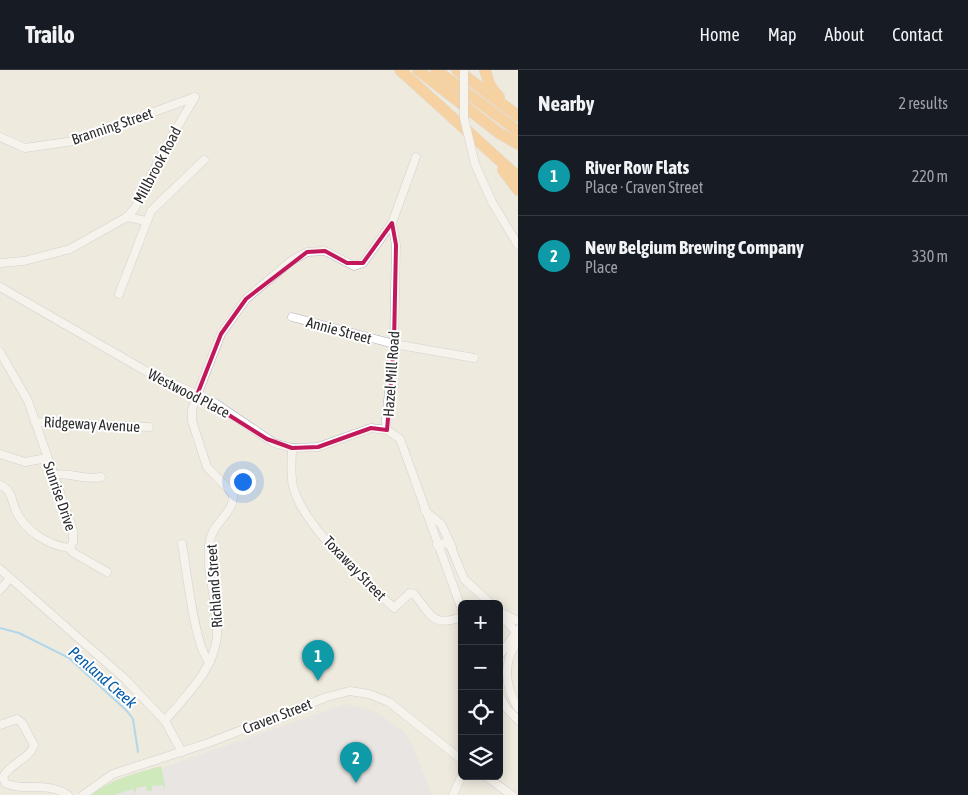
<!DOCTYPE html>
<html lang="en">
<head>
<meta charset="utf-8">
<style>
  :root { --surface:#171b24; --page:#242831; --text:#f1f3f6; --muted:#9ea1a6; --line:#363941; --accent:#8c9099 }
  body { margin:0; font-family:"Asap Condensed",sans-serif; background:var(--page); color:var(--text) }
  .controls { position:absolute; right:15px; bottom:15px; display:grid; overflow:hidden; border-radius:8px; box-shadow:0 2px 12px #0003 }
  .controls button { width:45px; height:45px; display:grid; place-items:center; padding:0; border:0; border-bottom:1px solid var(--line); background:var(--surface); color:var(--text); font:25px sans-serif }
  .you { position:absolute; left:242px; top:411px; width:18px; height:18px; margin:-12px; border:4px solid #fff; border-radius:50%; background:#1a73e8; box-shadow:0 0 0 8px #1a73e833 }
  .badge { display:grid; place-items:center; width:32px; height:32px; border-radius:50%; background:var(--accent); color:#fff; font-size:16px; font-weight:700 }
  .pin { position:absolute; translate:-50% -41px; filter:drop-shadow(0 1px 2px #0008) }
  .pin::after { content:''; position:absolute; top:26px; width:18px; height:15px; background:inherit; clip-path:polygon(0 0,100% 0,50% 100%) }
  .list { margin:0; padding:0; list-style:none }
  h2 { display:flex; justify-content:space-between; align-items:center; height:65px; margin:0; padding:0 20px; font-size:21px }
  h2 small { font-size:16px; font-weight:400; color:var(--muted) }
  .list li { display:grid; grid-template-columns:32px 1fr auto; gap:15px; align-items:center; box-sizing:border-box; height:80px; padding:0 20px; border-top:1px solid var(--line) }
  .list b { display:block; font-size:19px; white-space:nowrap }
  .list p { margin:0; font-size:16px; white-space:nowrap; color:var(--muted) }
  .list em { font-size:16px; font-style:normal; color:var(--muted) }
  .icon { flex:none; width:28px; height:28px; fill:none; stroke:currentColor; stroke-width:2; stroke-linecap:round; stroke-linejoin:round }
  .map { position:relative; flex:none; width:518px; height:725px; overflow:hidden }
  header { display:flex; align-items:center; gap:30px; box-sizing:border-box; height:70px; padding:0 25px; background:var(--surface); border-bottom:1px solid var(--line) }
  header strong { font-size:24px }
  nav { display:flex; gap:28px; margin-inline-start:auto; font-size:18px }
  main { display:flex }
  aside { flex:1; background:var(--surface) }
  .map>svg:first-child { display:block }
</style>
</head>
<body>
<header>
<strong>Trailo</strong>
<nav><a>Home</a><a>Map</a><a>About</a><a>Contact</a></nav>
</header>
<main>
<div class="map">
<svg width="518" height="725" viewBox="0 0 518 725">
  <rect width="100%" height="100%" fill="#efeade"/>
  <path fill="#e2dfe7" d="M346 634 376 642 404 662 412 674 432 725H103L156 700Z"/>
  <path fill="#a8e996" d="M161 696 165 715 164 720 163 715 152 716V721H147L146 716 136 718V724L133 719 114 725H92C109 709 138 703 161 696Z"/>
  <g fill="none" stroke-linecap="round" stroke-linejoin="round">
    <path stroke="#69c0f8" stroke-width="2" d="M0 558 19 563 69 588 126 640 133 649 138 682"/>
    <defs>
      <g id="minor">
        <path d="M0 67 25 78 74 71 195 27"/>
        <path d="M416 87 392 153 396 175 394 274 386 350 387 360 400 369 462 540"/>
        <path d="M475 94 492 132 518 175"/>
        <path d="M127 147 146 151"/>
        <path d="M0 193 24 191 70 179 127 147 135 138 165 78 195 27"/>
        <path d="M0 217 144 300 215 333 274 373 292 378 318 377 371 358 387 360"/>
        <path d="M119 224 151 141 204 90"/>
        <path d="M292 247 394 274 474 288"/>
        <path d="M0 282 28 331 73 460V472L70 478C49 476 25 461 16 441 11 430 13 421 0 415"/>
        <path d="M35 352 149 357"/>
        <path d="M292 378C292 390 290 403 293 416 303 457 363 508 394 538L410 523 414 524C431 544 431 558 462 547"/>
        <path d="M0 384 25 392 47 388"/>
        <path d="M52 405C68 401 84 411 101 407"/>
        <path d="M425 441 441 454 452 477"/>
        <path d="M182 474C186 495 195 582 210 592"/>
        <path d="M437 475 445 473 450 475 464 509 491 534"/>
        <path d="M70 478 72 482 107 502"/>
        <path d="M0 499 124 608 165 651 182 682"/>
        <path d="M0 520 10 508"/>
        <path d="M499 542 518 565"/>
        <path d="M502 543 518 551"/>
        <path d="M518 571C502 592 505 617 518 638"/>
        <path d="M499 586 518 560"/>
        <path d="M499 625 507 639 518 650"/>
        <path d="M165 651C185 626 214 600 217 566 218 554 215 540 214 528 211 510 206 489 210 470 213 452 235 443 233 424L207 397 192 351V340L197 325 221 264 246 229 291 191 307 182 325 181 354 196 363 193 392 153"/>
        <path d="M0 655 17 649 22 653 34 675C30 689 10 693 3 707L5 713C23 722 48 711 68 725"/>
        <path d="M485 706 512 725"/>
        <path d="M83 725 113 704 208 673 327 627 350 621 369 624 389 632 462 690"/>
        <path d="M453 725 462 705"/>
      </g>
      <g id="highway">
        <path d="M400 0 518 107"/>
        <path d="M418 0 499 63 518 74"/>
        <path d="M436 0 518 61"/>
        <path d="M457 0 518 46"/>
        <path d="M485 0 490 16 499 27"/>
        <path d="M503 100 518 120"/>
      </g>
    </defs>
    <use href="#minor" stroke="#b2b2c1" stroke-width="9"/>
    <use href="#highway" stroke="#ccc" stroke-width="12"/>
    <use href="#minor" stroke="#fff" stroke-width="8"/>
    <use href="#highway" stroke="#ffb659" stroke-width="11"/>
    <defs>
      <path id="minor-bridge" d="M464 0V48L475 94"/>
    </defs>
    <use href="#minor-bridge" stroke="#b2b2c1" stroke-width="9" stroke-linecap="butt"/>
    <use href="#minor-bridge" stroke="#fff" stroke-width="8"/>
  </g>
  <path d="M0 0H518V725H0ZM392 153 396 175 394 274 387 360 371 358 318 377 292 378 267 369 197 325 221 264 246 229 307 182 325 181 347 193H363Z" fill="#efeade" fill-opacity=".55" fill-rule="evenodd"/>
  <path fill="none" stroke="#c2185b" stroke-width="4" stroke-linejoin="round" d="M392 153 396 175 394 274 387 360 371 358 318 377 292 378 267 369 197 325 221 264 246 229 307 182 325 181 347 193H363Z"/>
  <g text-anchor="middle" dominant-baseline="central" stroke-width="4" stroke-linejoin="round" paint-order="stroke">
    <g font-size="15" fill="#2c2c2c" stroke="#fff">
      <text transform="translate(112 56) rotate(-19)">Branning Street</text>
      <text transform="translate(157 95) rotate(-62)">Millbrook Road</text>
      <text transform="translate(339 260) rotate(15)">Annie Street</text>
      <text transform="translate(391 304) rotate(-86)">Hazel Mill Road</text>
      <text transform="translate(189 323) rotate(27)">Westwood Place</text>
      <text transform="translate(92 354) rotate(3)">Ridgeway Avenue</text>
      <text transform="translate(60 426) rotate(71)">Sunrise Drive</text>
      <text transform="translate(355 498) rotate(46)">Toxaway Street</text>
      <text transform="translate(214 516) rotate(-94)">Richland Street</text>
      <text transform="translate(277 646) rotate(-21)">Craven Street</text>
    </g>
    <g font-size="16" font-style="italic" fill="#025baa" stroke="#fff">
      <text transform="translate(103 607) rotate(41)">Penland Creek</text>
    </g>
  </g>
</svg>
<div class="controls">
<button>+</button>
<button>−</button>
<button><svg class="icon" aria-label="locate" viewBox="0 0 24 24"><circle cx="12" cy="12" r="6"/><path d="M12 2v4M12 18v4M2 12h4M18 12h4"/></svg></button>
<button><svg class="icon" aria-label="layers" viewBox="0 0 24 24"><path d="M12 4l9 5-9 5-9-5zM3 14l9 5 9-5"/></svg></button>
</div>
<div class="you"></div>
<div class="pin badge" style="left:318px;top:611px;background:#0f9aa8">1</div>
<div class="pin badge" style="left:356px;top:713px;background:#0f9aa8">2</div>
</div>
<aside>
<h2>Nearby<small>2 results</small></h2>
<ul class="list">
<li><span class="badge" style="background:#0f9aa8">1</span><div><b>River Row Flats</b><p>Place · Craven Street</p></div><em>220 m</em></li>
<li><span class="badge" style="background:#0f9aa8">2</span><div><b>New Belgium Brewing Company</b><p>Place</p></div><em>330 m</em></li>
</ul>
</aside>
</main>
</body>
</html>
